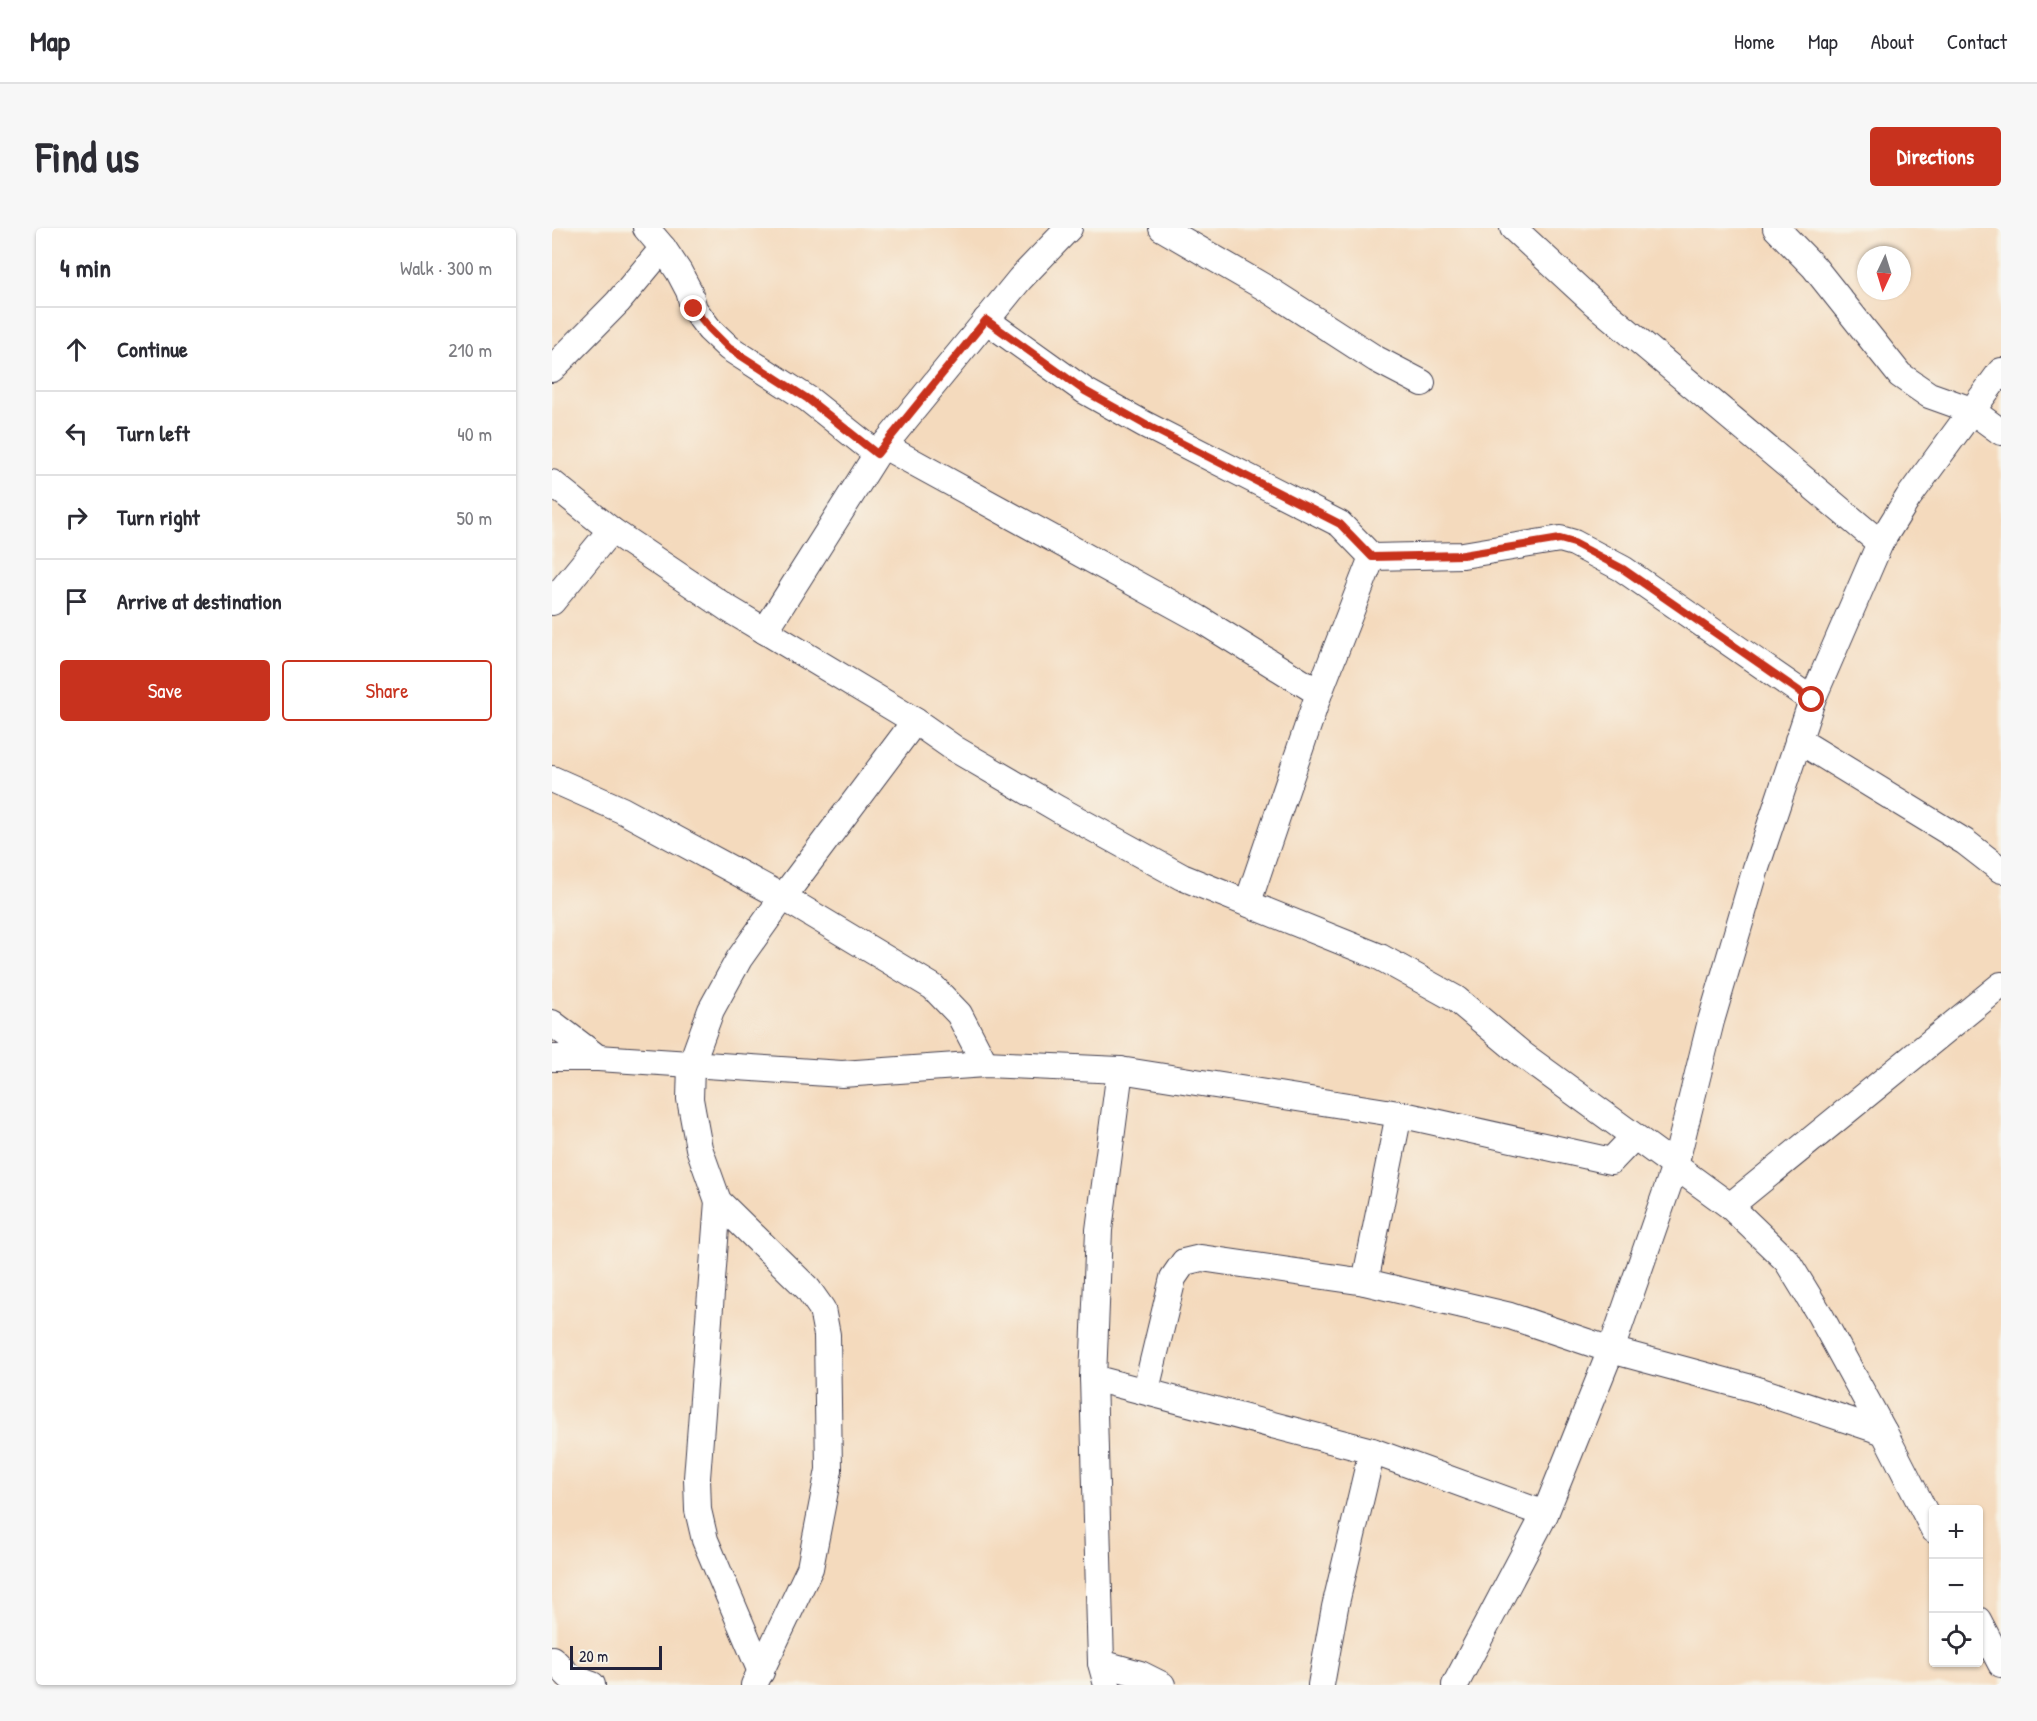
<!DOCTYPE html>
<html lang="en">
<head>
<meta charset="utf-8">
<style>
  :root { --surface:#fff; --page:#f7f7f7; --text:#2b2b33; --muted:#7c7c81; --line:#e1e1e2; --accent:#c8321e }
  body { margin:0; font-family:"Patrick Hand",sans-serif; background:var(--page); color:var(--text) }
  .controls { position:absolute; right:18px; bottom:18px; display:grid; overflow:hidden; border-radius:6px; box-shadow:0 2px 4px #0004 }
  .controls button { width:54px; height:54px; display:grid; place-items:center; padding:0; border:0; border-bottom:2px solid var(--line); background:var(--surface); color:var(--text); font:30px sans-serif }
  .compass { position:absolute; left:1305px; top:18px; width:54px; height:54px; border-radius:50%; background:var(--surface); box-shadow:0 2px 4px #0004; rotate:184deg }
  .scale { position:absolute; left:18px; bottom:15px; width:92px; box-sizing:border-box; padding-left:6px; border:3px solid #22223b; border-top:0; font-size:16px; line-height:21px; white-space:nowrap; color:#22223b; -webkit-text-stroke:4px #f7f3e8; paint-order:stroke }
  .stop { position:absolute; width:18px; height:18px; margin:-14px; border:4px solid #c8321e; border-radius:50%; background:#fff }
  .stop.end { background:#c8321e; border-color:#fff; box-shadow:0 2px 6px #0008 }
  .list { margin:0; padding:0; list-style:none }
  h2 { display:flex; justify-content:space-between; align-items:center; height:78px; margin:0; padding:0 24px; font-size:26px }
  h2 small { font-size:20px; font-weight:400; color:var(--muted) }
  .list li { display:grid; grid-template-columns:39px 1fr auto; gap:18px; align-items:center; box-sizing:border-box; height:84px; padding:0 24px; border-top:2px solid var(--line) }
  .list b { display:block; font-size:22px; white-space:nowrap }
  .list em { font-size:20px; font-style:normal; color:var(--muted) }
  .actions { display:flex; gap:12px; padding:18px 24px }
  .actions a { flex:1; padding:14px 0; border:2px solid var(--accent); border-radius:6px; text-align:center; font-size:21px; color:var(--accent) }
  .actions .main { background:var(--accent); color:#fff }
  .icon { flex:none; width:33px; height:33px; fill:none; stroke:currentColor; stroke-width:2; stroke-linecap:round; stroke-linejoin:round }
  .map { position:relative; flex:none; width:1449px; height:1457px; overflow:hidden; border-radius:6px }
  header { display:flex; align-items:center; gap:36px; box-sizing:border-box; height:84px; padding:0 30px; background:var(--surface); border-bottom:2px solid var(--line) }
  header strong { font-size:28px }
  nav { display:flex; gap:33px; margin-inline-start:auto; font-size:21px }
  .intro { display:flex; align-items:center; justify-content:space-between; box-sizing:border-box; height:144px; padding:0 36px }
  h1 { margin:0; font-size:42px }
  .button { padding:15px 27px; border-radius:6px; background:var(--accent); color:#fff; font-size:21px; font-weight:700 }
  main { display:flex; gap:36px; padding:0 36px }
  aside { flex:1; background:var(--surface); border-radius:6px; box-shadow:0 2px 4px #0004 }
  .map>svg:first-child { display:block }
</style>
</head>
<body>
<header>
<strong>Map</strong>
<nav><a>Home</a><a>Map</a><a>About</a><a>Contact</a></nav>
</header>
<div class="intro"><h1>Find us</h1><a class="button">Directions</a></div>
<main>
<aside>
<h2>4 min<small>Walk · 300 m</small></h2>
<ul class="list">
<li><svg class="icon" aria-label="ahead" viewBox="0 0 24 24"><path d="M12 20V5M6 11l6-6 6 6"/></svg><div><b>Continue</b></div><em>210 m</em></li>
<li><svg class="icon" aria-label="left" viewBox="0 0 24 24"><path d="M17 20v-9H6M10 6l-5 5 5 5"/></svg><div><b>Turn left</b></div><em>40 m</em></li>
<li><svg class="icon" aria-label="right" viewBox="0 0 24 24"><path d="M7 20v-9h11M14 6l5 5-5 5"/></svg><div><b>Turn right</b></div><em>50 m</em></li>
<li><svg class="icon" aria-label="arrive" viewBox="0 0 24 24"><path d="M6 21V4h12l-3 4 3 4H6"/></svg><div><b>Arrive at destination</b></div></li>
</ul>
<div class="actions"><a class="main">Save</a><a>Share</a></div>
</aside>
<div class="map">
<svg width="1449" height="1457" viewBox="0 0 1449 1457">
  <rect width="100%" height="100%" fill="#f7f3e8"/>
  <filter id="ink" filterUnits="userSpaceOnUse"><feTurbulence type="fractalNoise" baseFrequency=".0167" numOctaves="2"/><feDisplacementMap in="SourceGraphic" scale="12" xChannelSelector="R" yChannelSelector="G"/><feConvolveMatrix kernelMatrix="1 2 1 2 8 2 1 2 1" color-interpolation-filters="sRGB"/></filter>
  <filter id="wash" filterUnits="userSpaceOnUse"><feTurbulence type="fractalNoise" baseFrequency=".008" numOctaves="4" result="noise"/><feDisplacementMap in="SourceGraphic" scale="24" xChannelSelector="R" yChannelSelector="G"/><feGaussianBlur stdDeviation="1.35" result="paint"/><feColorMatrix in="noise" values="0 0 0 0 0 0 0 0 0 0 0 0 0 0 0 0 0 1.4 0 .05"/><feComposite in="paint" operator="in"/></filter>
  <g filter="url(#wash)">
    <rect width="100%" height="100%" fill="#f4dabd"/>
  </g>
  <g filter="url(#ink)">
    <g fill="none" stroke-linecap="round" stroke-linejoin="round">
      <defs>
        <g id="street">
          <path d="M94 0 111 20 127 44 137 63 142 81 157 101 177 120 256 171 325 226"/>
          <path d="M610 0 717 62 824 131 870 155"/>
          <path d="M961 0 1041 74 1328 315"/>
          <path d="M1224 0 1262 39 1348 147 1377 167 1419 182 1449 204"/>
          <path d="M434 92 533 163 592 196 788 296 820 329 911 327 1008 311 1022 315 1071 341 1260 472"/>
          <path d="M0 141 66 74 111 20"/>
          <path d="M332 218 646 390 767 465 696 674"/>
          <path d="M0 255 59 302 175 380 363 493 403 521 506 581 630 649 828 729 904 771 971 827 1178 978 1235 1033 1268 1087 1332 1204 1382 1302"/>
          <path d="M0 374 59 302"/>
          <path d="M213 403 325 226 468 51 517 0"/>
          <path d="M767 465 820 329"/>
          <path d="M1246 512 1413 614 1449 642"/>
          <path d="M0 551 70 582 231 669 381 759 407 786 433 836"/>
          <path d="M0 795 46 830"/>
          <path d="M0 830H46L290 846 433 836 568 842 847 886 1059 933 1082 909"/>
          <path d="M166 973 145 1250 146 1282 153 1312 209 1444"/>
          <path d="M1178 978 1449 757"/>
          <path d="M813 1054 847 886"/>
          <path d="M541 1150 820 1223 993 1286"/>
          <path d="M594 1162 621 1050 632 1034 649 1030 813 1054 958 1088 1059 1122 1203 1161 1332 1204"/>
          <path d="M1426 1392 1449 1436"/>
          <path d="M0 1431 18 1449 40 1457"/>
          <path d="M549 1435 588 1446 610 1457"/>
          <path d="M202 1457 258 1340 277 1242 275 1107 270 1081 256 1061 166 973 147 920 138 871 139 837 159 782 187 731 231 669 363 493"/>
          <path d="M555 1457 549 1435 541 1150 547 1002 568 842"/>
          <path d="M769 1457 783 1379 820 1223"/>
          <path d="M903 1457 993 1286 1059 1122 1123 938 1159 793 1204 640 1260 472 1328 315 1356 270 1449 143"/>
        </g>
      </defs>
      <use href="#street" stroke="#423e4e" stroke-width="28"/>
      <use href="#street" stroke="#fff" stroke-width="26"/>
    </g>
  </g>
  <g fill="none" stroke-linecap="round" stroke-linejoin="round" filter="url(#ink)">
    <path stroke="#c8321e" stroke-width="8" d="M142 81 158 101 177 120 256 171 325 226 434 92 533 163 592 196 788 296 820 329 911 327 1008 311 1022 315 1071 341 1260 472"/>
  </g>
</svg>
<div class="controls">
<button>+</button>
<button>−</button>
<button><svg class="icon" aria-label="locate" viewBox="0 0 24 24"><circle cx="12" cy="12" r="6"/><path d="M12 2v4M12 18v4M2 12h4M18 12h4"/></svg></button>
</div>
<svg class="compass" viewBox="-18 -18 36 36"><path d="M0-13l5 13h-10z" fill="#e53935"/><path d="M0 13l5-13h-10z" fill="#7c7c81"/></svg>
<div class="scale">20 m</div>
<div class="stop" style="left:1260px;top:472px"></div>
<div class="stop end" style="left:142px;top:81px"></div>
</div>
</main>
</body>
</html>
